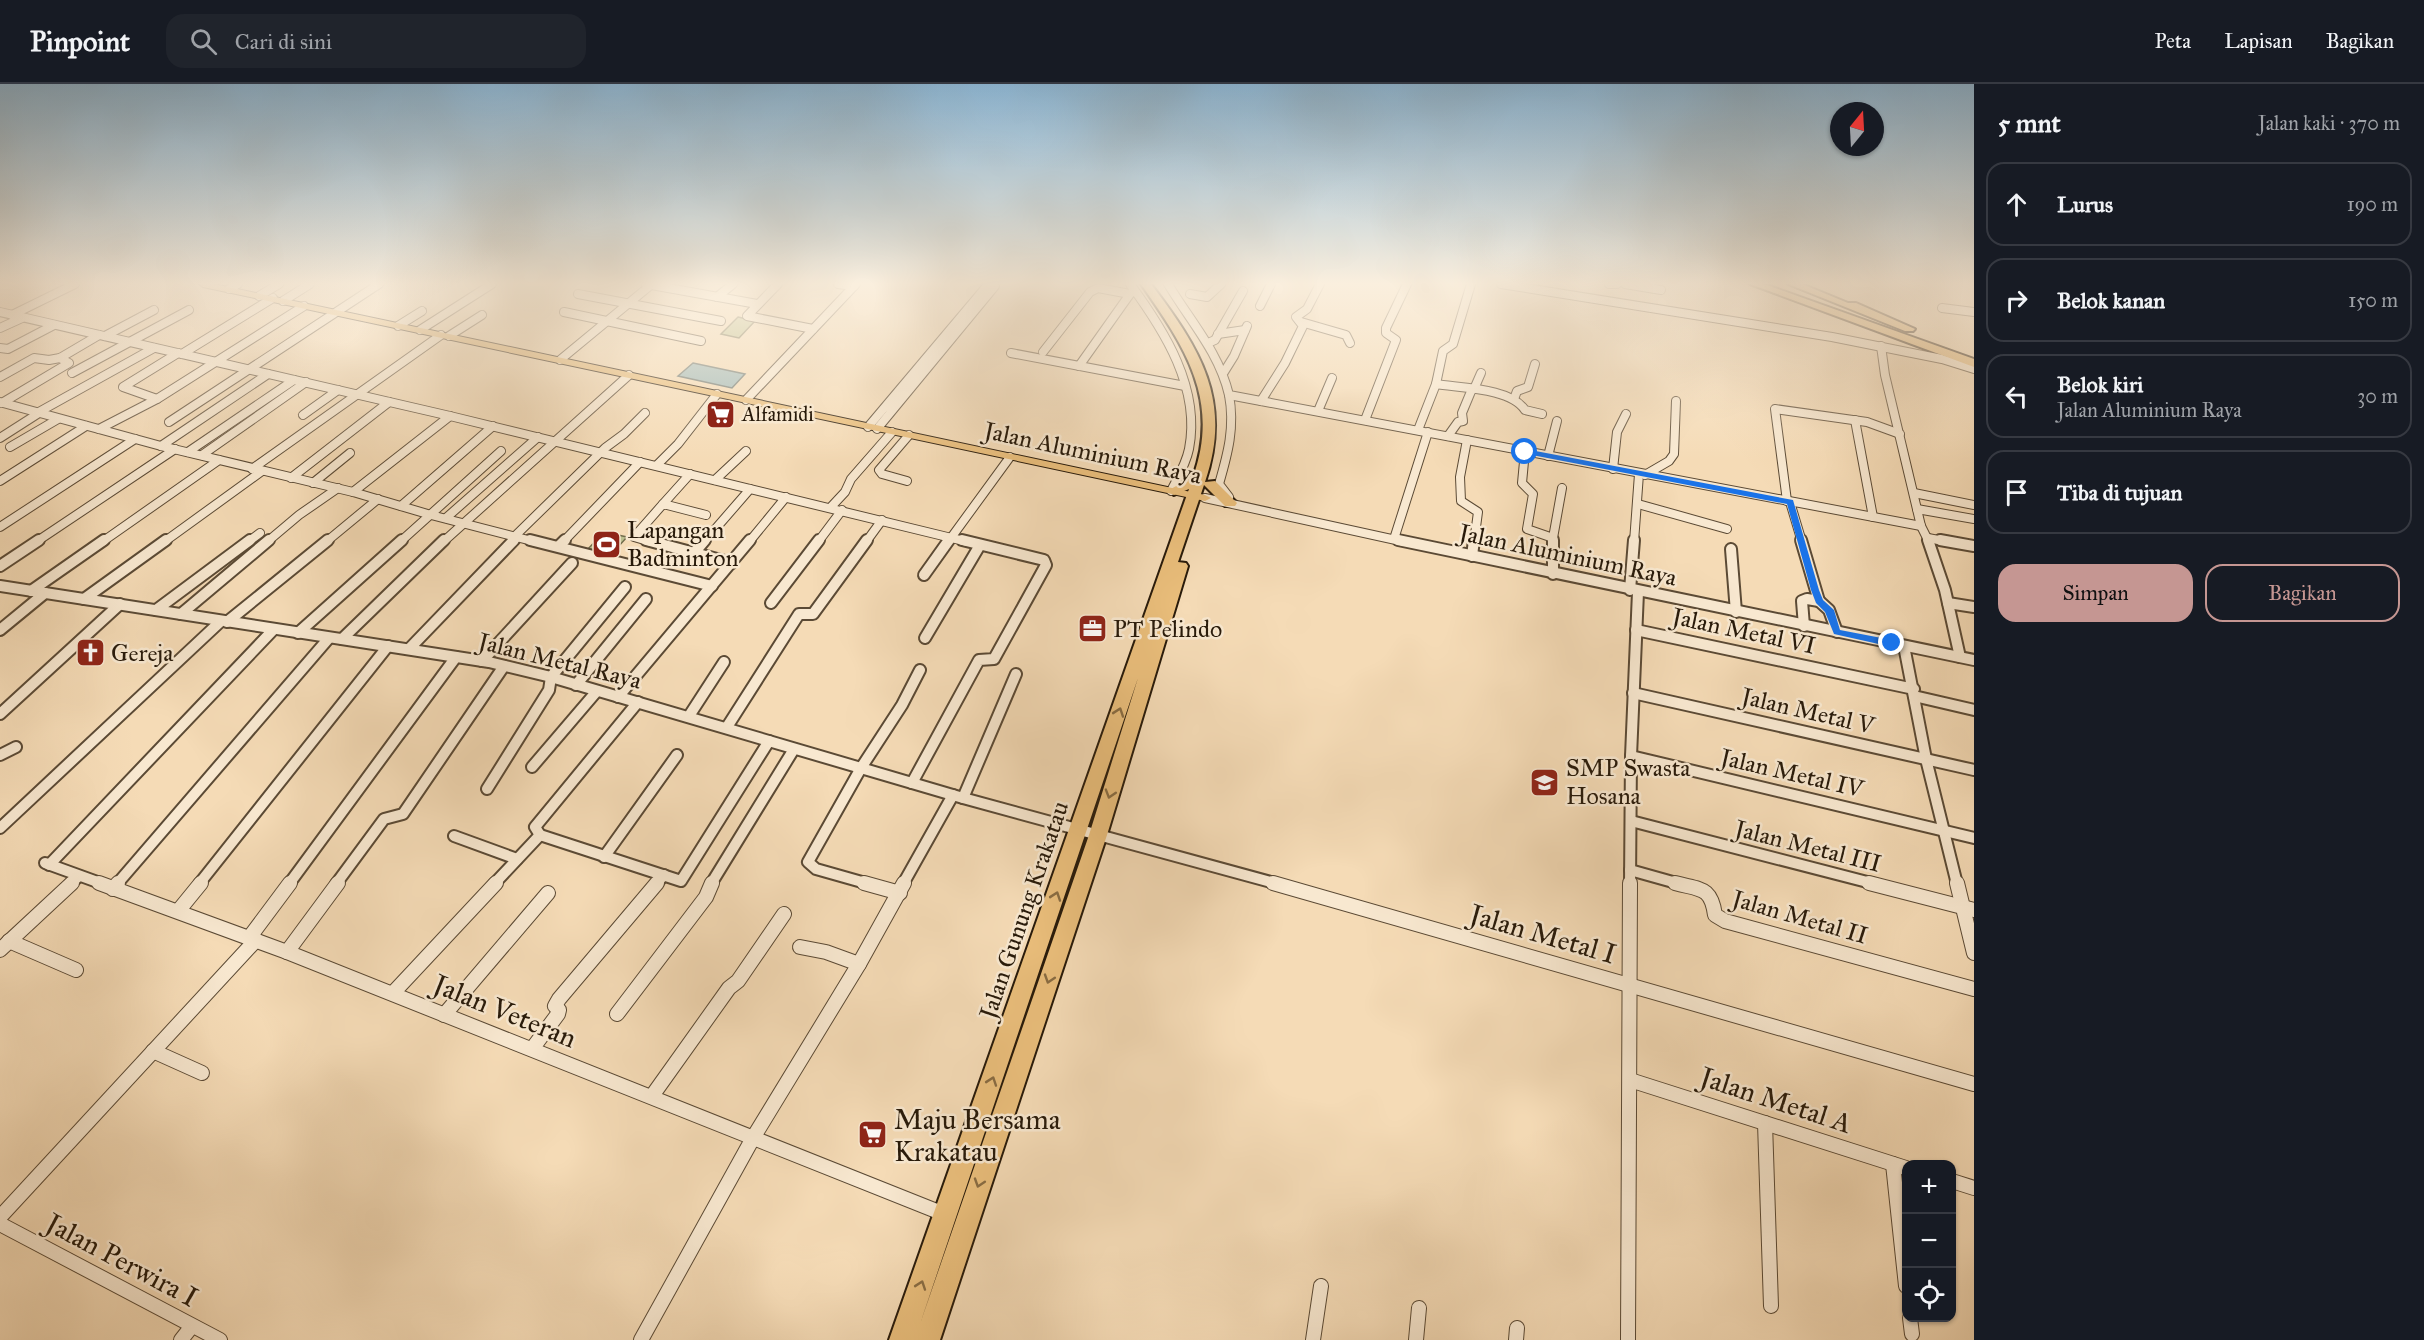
<!DOCTYPE html>
<html lang="id">
<head>
<meta charset="utf-8">
<style>
  :root { --surface:#171b24; --page:#20242c; --text:#f1f3f6; --muted:#9ea1a6; --line:#363941; --accent:#c59692 }
  body { margin:0; font-family:"IM FELL Great Primer",serif; background:var(--page); color:var(--text) }
  .controls { position:absolute; right:18px; bottom:18px; display:grid; overflow:hidden; border-radius:12px; box-shadow:0 2px 4px #0004 }
  .controls button { width:54px; height:54px; display:grid; place-items:center; padding:0; border:0; border-bottom:2px solid var(--line); background:var(--surface); color:var(--text); font:30px sans-serif }
  .compass { position:absolute; left:1830px; top:18px; width:54px; height:54px; border-radius:50%; background:var(--surface); box-shadow:0 2px 4px #0004; rotate:18deg }
  .stop { position:absolute; width:18px; height:18px; margin:-14px; border:4px solid #1a73e8; border-radius:50%; background:#fff }
  .stop.end { background:#1a73e8; border-color:#fff; box-shadow:0 2px 6px #0008 }
  .list { margin:0; padding:0; list-style:none }
  h2 { display:flex; justify-content:space-between; align-items:center; height:78px; margin:0; padding:0 24px; font-size:26px }
  h2 small { font-size:20px; font-weight:400; color:var(--muted) }
  .list li { display:grid; grid-template-columns:39px 1fr auto; gap:18px; align-items:center; box-sizing:border-box; height:84px; margin:0 12px 12px; padding:0 12px; border:2px solid var(--line); border-radius:18px }
  .list b { display:block; font-size:22px; white-space:nowrap }
  .list p { margin:0; font-size:20px; white-space:nowrap; color:var(--muted) }
  .list em { font-size:20px; font-style:normal; color:var(--muted) }
  .actions { display:flex; gap:12px; padding:18px 24px }
  .actions a { flex:1; padding:14px 0; border:2px solid var(--accent); border-radius:18px; text-align:center; font-size:21px; color:var(--accent) }
  .actions .main { background:var(--accent); color:#111 }
  .icon { flex:none; width:33px; height:33px; fill:none; stroke:currentColor; stroke-width:2; stroke-linecap:round; stroke-linejoin:round }
  .map { position:relative; flex:none; width:1974px; height:1256px; overflow:hidden }
  header { display:flex; align-items:center; gap:36px; box-sizing:border-box; height:84px; padding:0 30px; background:var(--surface); border-bottom:2px solid var(--line) }
  header strong { font-size:28px }
  nav { display:flex; gap:33px; margin-inline-start:auto; font-size:21px }
  .search { width:420px; height:54px; background:var(--page); display:flex; align-items:center; gap:15px; box-sizing:border-box; padding:0 21px; border-radius:18px; color:var(--muted); font-size:22px }
  main { display:flex }
  aside { flex:1; background:var(--surface) }
  .map>svg:first-child { display:block }
</style>
</head>
<body>
<header>
<strong>Pinpoint</strong>
<div class="search"><svg class="icon" aria-label="search" viewBox="0 0 24 24"><circle cx="10" cy="10" r="6"/><path d="M15 15l6 6"/></svg>Cari di sini</div>
<nav><a>Peta</a><a>Lapisan</a><a>Bagikan</a></nav>
</header>
<main>
<div class="map">
<svg width="1974" height="1256" viewBox="0 0 1974 1256">
  <rect width="100%" height="100%" fill="#f5dbb6"/>
  <filter id="stains"><feTurbulence type="fractalNoise" baseFrequency=".00333" numOctaves="4"/><feColorMatrix values="0 0 0 0 .2 0 0 0 0 .09 0 0 0 0 .02 0 0 0 .5 -.17"/></filter>
  <radialGradient id="worn" r=".72"><stop offset=".6" stop-color="#630" stop-opacity="0"/><stop offset="1" stop-color="#630" stop-opacity=".3"/></radialGradient>
  <g fill="#bcc08e" stroke="#726d4c" stroke-width="1.5">
    <path d="M738 233 755 237 739 254 721 250Z"/>
    <path d="M604 448 627 453 609 473 586 467Z"/>
  </g>
  <path fill="#a0b9b8" stroke="#707972" stroke-width="1.5" d="M693 279 745 290 732 304 678 292Z"/>
  <g fill="none" stroke-linecap="round" stroke-linejoin="round">
    <defs>
      <g id="minor-far2">
        <path d="M646 200 757 220"/>
        <path d="M778 200 747 232 813 245"/>
        <path d="M838 200 854 202"/>
        <path d="M1130 200C1164 246 1201 304 1189 365 1186 380 1178 393 1171 407"/>
        <path d="M1168 200C1190 237 1219 268 1229 311L1921 442"/>
        <path d="M1501 200 1832 253 1942 275 1974 285"/>
        <path d="M1609 200H1617"/>
        <path d="M1625 200 1661 206"/>
        <path d="M229 205 238 200"/>
        <path d="M578 210 721 237"/>
        <path d="M1190 210 1207 213 1221 200"/>
        <path d="M259 212 279 200"/>
        <path d="M717 213 733 200"/>
        <path d="M283 217 310 200"/>
        <path d="M1260 222 1271 200"/>
        <path d="M1942 224 1974 228"/>
        <path d="M0 228 450 332 968 458"/>
        <path d="M564 228 701 257"/>
        <path d="M12 231 75 200"/>
        <path d="M1301 238 1346 251 1350 259"/>
        <path d="M398 242 422 227"/>
        <path d="M0 244 22 234"/>
        <path d="M420 246 492 200"/>
        <path d="M1218 250 1245 246"/>
        <path d="M105 252 154 226"/>
        <path d="M449 252 482 231"/>
        <path d="M1208 259 1215 256 1243 207"/>
        <path d="M1881 262 1885 291 1921 442 1929 458"/>
        <path d="M0 264 8 265 54 241"/>
        <path d="M1043 268 1090 208 1098 204 1130 210 1134 206"/>
        <path d="M1011 269 1185 302"/>
        <path d="M182 270 273 214"/>
        <path d="M560 276 652 200"/>
        <path d="M1079 282 1130 210"/>
        <path d="M1224 288 1234 272 1247 242"/>
        <path d="M72 289 189 226"/>
        <path d="M0 293 34 274 49 276 60 274 99 251"/>
        <path d="M1436 300C1461 304 1511 304 1525 326L1542 330"/>
        <path d="M1474 305 1481 289"/>
        <path d="M1229 311C1235 343 1228 369 1219 400L1229 413"/>
        <path d="M157 315 123 303 178 269"/>
        <path d="M1514 315 1517 307 1528 303 1535 280"/>
        <path d="M746 316 856 200"/>
        <path d="M1261 317 1285 279 1303 242 1296 233 1307 225 1320 200"/>
        <path d="M0 318 161 362 353 408 431 431 536 458"/>
        <path d="M2 319 69 279 60 274"/>
        <path d="M1318 327 1332 294"/>
        <path d="M37 329 154 264"/>
        <path d="M303 331 338 306"/>
        <path d="M1365 336 1396 256 1386 249V244L1407 200"/>
        <path d="M1855 336 1873 433"/>
        <path d="M169 338 379 200"/>
        <path d="M868 343 986 203 995 202 877 345"/>
        <path d="M99 345 157 315 304 222"/>
        <path d="M1418 346 1436 300 1443 267 1453 260 1471 200"/>
        <path d="M1448 352 1458 338 1463 337 1462 329 1472 305"/>
        <path d="M0 354 39 329"/>
        <path d="M1467 356 1460 393 1461 417 1478 428 1474 458"/>
        <path d="M161 362 268 290"/>
        <path d="M10 363 58 335"/>
        <path d="M1525 367 1522 399 1533 410 1527 445 1553 454V458"/>
        <path d="M188 368 294 296"/>
        <path d="M202 371 306 298"/>
        <path d="M1548 372 1557 337"/>
        <path d="M657 381 678 360 717 310"/>
        <path d="M252 385 441 251"/>
        <path d="M1613 385 1617 348 1626 330"/>
        <path d="M1645 391 1669 377 1674 370 1676 317"/>
        <path d="M291 394 389 318"/>
        <path d="M715 396 746 367"/>
        <path d="M0 397 86 342"/>
        <path d="M907 397 882 390 879 386 909 351"/>
        <path d="M313 399 350 369"/>
        <path d="M353 408 450 332"/>
        <path d="M1914 409 1974 421"/>
        <path d="M1205 414 1405 458"/>
        <path d="M1787 417 1775 325 1867 338 1900 350"/>
        <path d="M1790 418 1802 458"/>
        <path d="M663 420 690 390"/>
        <path d="M1638 420 1727 445"/>
        <path d="M401 422 493 342"/>
        <path d="M831 423 845 408 851 395 892 348"/>
        <path d="M1917 425 1974 435"/>
        <path d="M446 434 538 353"/>
        <path d="M0 443 135 355"/>
        <path d="M516 451 605 364 624 350 645 329"/>
        <path d="M1553 454 1562 404"/>
        <path d="M1928 454 1949 458"/>
        <path d="M1394 455 1428 348"/>
        <path d="M36 458 175 365"/>
        <path d="M102 458 219 376"/>
        <path d="M164 458 262 387"/>
        <path d="M248 458 260 449"/>
        <path d="M267 458 299 431 338 404"/>
        <path d="M326 458 378 415"/>
        <path d="M400 458 501 367"/>
        <path d="M443 458 629 291"/>
        <path d="M513 458 518 452"/>
        <path d="M563 458 640 378"/>
        <path d="M651 458 634 453 663 420 706 431"/>
        <path d="M704 458 750 405"/>
        <path d="M749 458 786 413"/>
        <path d="M818 458 842 426"/>
        <path d="M866 458 882 436"/>
        <path d="M948 458 1010 373"/>
        <path d="M1634 458 1639 390"/>
      </g>
      <g id="minor-far1">
        <path d="M530 456 712 502"/>
        <path d="M646 456 732 479"/>
        <path d="M1398 456 1974 576"/>
        <path d="M1553 456V490"/>
        <path d="M1801 456 1819 517 1807 515 1802 517 1804 542"/>
        <path d="M1928 456 1945 506 1960 573"/>
        <path d="M1940 456 1974 462"/>
        <path d="M559 462 565 456"/>
        <path d="M1731 465 1736 528"/>
        <path d="M694 469 705 456"/>
        <path d="M1472 472 1474 456"/>
        <path d="M0 482 39 456"/>
        <path d="M924 491 949 456"/>
        <path d="M0 502 489 578 551 593 963 714 1278 800"/>
        <path d="M1630 506 1634 456"/>
        <path d="M31 507 104 456"/>
        <path d="M84 515 166 456"/>
        <path d="M1819 517 1829 526 1837 548"/>
        <path d="M771 519 819 456"/>
        <path d="M1948 519 1974 523"/>
        <path d="M156 526 250 456"/>
        <path d="M181 530 269 456"/>
        <path d="M227 538 328 456"/>
        <path d="M0 546 45 509"/>
        <path d="M1636 546 1914 605"/>
        <path d="M298 549 402 456"/>
        <path d="M925 554 980 461"/>
        <path d="M342 555 444 456"/>
        <path d="M1904 562 1926 675 1957 800"/>
        <path d="M409 565 514 456"/>
        <path d="M482 577 572 479"/>
        <path d="M576 601 646 515"/>
        <path d="M1633 609 1974 686"/>
        <path d="M1914 612 1974 626"/>
        <path d="M618 613 750 456"/>
        <path d="M0 630 120 520"/>
        <path d="M689 632 724 578"/>
        <path d="M727 643 799 530H813L867 456"/>
        <path d="M0 671 16 663"/>
        <path d="M1631 672 1974 754"/>
        <path d="M532 683 597 607"/>
        <path d="M912 699 979 576 994 575 1046 481 1044 476 962 456"/>
        <path d="M487 705 549 606 551 593 625 503"/>
        <path d="M963 714 1016 590"/>
        <path d="M1631 737 1875 800"/>
        <path d="M0 744 221 537"/>
        <path d="M540 751 681 797 769 657"/>
        <path d="M540 751 535 743 638 618"/>
        <path d="M454 752 517 775"/>
        <path d="M604 773 677 671"/>
        <path d="M45 779 103 800"/>
        <path d="M49 781 274 545"/>
        <path d="M1630 786 1680 800"/>
        <path d="M70 800 79 792"/>
        <path d="M117 800 329 554"/>
        <path d="M199 800 388 562"/>
        <path d="M289 800 456 573"/>
        <path d="M336 800 384 735 403 730 504 582"/>
        <path d="M494 800 540 751"/>
        <path d="M656 800 664 791"/>
        <path d="M711 800 794 665"/>
        <path d="M869 800 816 785 808 778 861 684 902 621 920 586"/>
        <path d="M903 800 953 711"/>
        <path d="M1630 800 1631 672 1638 508"/>
      </g>
      <g id="minor">
        <path d="M99 799 287 868 944 1130"/>
        <path d="M864 799 900 809"/>
        <path d="M1273 799 1974 1000"/>
        <path d="M1675 799C1700 806 1711 802 1715 831L1725 837 1974 905"/>
        <path d="M1869 799 1974 826"/>
        <path d="M1957 799 1974 869"/>
        <path d="M113 805 118 799"/>
        <path d="M179 826 201 799"/>
        <path d="M249 854 290 799"/>
        <path d="M9 857 76 886"/>
        <path d="M800 863 826 868 859 880"/>
        <path d="M0 866 72 799"/>
        <path d="M287 868 338 799"/>
        <path d="M393 909 496 799"/>
        <path d="M617 930 706 813 712 799"/>
        <path d="M444 931 548 809"/>
        <path d="M532 965 558 930 559 926 555 922 559 915 657 799"/>
        <path d="M153 967 202 989"/>
        <path d="M1630 996 1906 1084"/>
        <path d="M652 1012 729 904 738 897 784 830"/>
        <path d="M1765 1039 1771 1222"/>
        <path d="M1893 1080 1906 1202"/>
        <path d="M1952 1097 1974 1104"/>
        <path d="M0 1133 256 856"/>
        <path d="M0 1140 220 1256"/>
        <path d="M1910 1234 1912 1250"/>
        <path d="M181 1256 192 1242"/>
        <path d="M641 1256 753 1054 859 880 904 799"/>
        <path d="M1313 1256 1321 1202"/>
        <path d="M1416 1256 1419 1224"/>
        <path d="M1516 1256 1517 1244"/>
        <path d="M1628 1256 1630 799"/>
      </g>
      <path id="major" d="M199 200H214L1205 411 1211 414 1205 417 203 203Z"/>
      <g id="highway">
        <path d="M1141 200H1151C1200 265 1233 316 1205 398L1215 397 1237 419 1235 422H1225L1204 401 1178 478 1186 479 1188 482 1107 751 940 1256H889L1189 405 1174 411 1167 407 1193 393C1221 315 1184 262 1141 200ZM1138 594 1089 751 920 1240Z"/>
        <path d="M1750 200H1764L1974 275V283Z"/>
        <path d="M1788 200H1802L1848 219H1856L1915 245 1913 247H1905Z"/>
      </g>
    </defs>
    <use href="#minor-far2" stroke="#5b4a35" stroke-width="10"/>
    <use href="#minor-far1" stroke="#5b4a35" stroke-width="14"/>
    <use href="#minor" stroke="#5b4a35" stroke-width="16"/>
    <use href="#major" stroke="#281a0a" stroke-width="2"/>
    <use href="#highway" stroke="#281a0a" stroke-width="4"/>
    <use href="#minor-far2" stroke="#f8e8d0" stroke-width="8"/>
    <use href="#minor-far1" stroke="#f8e8d0" stroke-width="10"/>
    <use href="#minor" stroke="#f8e8d0" stroke-width="14"/>
    <use href="#major" fill="#eabe7b" fill-rule="evenodd"/>
    <use href="#highway" fill="#eabe7b" fill-rule="evenodd"/>
  </g>
  <defs><path id="oneway-chevron" d="M-2-3.5L2.5 0L-2 3.5" fill="none" stroke-width="1.6" stroke-linecap="round" stroke-linejoin="round" transform="scale(1.5)"/></defs>
  <g stroke="#896c42">
    <use href="#oneway-chevron" transform="translate(1119 628) rotate(-71)"/>
    <use href="#oneway-chevron" transform="translate(1110 710) rotate(107)"/>
    <use href="#oneway-chevron" transform="translate(1056 812) rotate(-71)"/>
    <use href="#oneway-chevron" transform="translate(1049 895) rotate(108)"/>
    <use href="#oneway-chevron" transform="translate(992 997) rotate(-71)"/>
    <use href="#oneway-chevron" transform="translate(979 1099) rotate(108)"/>
    <use href="#oneway-chevron" transform="translate(921 1201) rotate(-71)"/>
  </g>
  <linearGradient id="sky" x2="0" y2="1"><stop stop-color="#8bb6d5"/><stop offset="0.53" stop-color="#faefde"/><stop offset="1" stop-color="#faefde" stop-opacity="0"/></linearGradient>
  <rect width="1974" height="376" fill="url(#sky)"/>
  <path fill="#1a73e8" d="M1525 365 1793 416 1819 506 1823 516 1834 526 1840 546 1892 556 1896 559 1892 563 1834 550 1825 528 1816 519 1811 506 1787 420 1522 369 1521 368Z"/>
  <defs>
    <symbol id="supermarket-square" viewBox="-11 -11 22 22"><rect x="-9" y="-9" width="18" height="18" rx="4" fill="#8f2418" stroke="#f8e8d0"/><path d="M-6-5.5h2.5l.6 2H6L4.5 2H-2.5L-4.4-4H-6ZM-1.5 3.2a1.3 1.3 0 1 0 .1 0ZM3 3.2a1.3 1.3 0 1 0 .1 0Z" fill="#fff"/></symbol>
    <symbol id="stadium-square" viewBox="-11 -11 22 22"><rect x="-9" y="-9" width="18" height="18" rx="4" fill="#8f2418" stroke="#f8e8d0"/><path d="M0-5a6.5 5 0 1 0 0 10a6.5 5 0 1 0 0-10ZM-3.5-1.8h7v3.6h-7Z" fill="#fff"/></symbol>
    <symbol id="office-square" viewBox="-11 -11 22 22"><rect x="-9" y="-9" width="18" height="18" rx="4" fill="#8f2418" stroke="#f8e8d0"/><path d="M-6-3h4V-5.5h4V-3h4V5H-6ZM-1-4.5V-3h2v-1.5ZM-6 0V1H6V0Z" fill="#fff"/></symbol>
    <symbol id="church-square" viewBox="-11 -11 22 22"><rect x="-9" y="-9" width="18" height="18" rx="4" fill="#8f2418" stroke="#f8e8d0"/><path d="M-1.2-6h2.4v3.5h3.3v2.4h-3.3V6h-2.4V-.1h-3.3v-2.4h3.3Z" fill="#fff"/></symbol>
    <symbol id="school-square" viewBox="-11 -11 22 22"><rect x="-9" y="-9" width="18" height="18" rx="4" fill="#8f2418" stroke="#f8e8d0"/><path d="M0-5L7-2L0 1L-7-2ZM-4 1L0 2.5L4 1V4Q0 6-4 4Z" fill="#fff"/></symbol>
  </defs>
  <g fill-rule="evenodd">
    <use href="#supermarket-square" x="704" y="314" width="33" height="33"/>
    <use href="#stadium-square" x="590" y="444" width="33" height="33"/>
    <use href="#office-square" x="1076" y="528" width="33" height="33"/>
    <use href="#church-square" x="74" y="552" width="33" height="33"/>
    <use href="#school-square" x="1528" y="682" width="33" height="33"/>
    <use href="#supermarket-square" x="856" y="1034" width="33" height="33"/>
  </g>
  <g text-anchor="middle" dominant-baseline="central" stroke-width="5" stroke-linejoin="round" paint-order="stroke">
    <g font-size="20" fill="#281a0a" stroke="#f8e8d0" text-anchor="start">
      <text x="742" y="330">Alfamidi</text>
    </g>
    <g font-size="24" fill="#281a0a" stroke="#f8e8d0">
      <text transform="translate(1093 369) rotate(12)">Jalan Aluminium Raya</text>
      <text transform="translate(1568 471) rotate(12)">Jalan Aluminium Raya</text>
      <text transform="translate(1744 547) rotate(12)">Jalan Metal VI</text>
      <text transform="translate(560 577) rotate(14)">Jalan Metal Raya</text>
      <text transform="translate(1808 627) rotate(13)">Jalan Metal V</text>
      <text transform="translate(1792 689) rotate(13)">Jalan Metal IV</text>
      <text transform="translate(1808 762) rotate(14)">Jalan Metal III</text>
      <text transform="translate(1024 826) rotate(-71)">Jalan Gunung Krakatau</text>
      <text transform="translate(1800 833) rotate(16)">Jalan Metal II</text>
    </g>
    <g font-size="24" fill="#281a0a" stroke="#f8e8d0" text-anchor="start">
      <text x="627" y="446">Lapangan<tspan x="627" dy="28">Badminton</tspan></text>
      <text x="1113" y="545">PT Pelindo</text>
      <text x="111" y="569">Gereja</text>
      <text x="1566" y="684">SMP Swasta<tspan x="1566" dy="28">Hosana</tspan></text>
    </g>
    <g font-size="28" fill="#281a0a" stroke="#f8e8d0">
      <text transform="translate(1543 850) rotate(16)">Jalan Metal I</text>
      <text transform="translate(505 927) rotate(22)">Jalan Veteran</text>
      <text transform="translate(1776 1016) rotate(18)">Jalan Metal A</text>
      <text transform="translate(122 1176) rotate(28)">Jalan Perwira I</text>
    </g>
    <g font-size="28" fill="#281a0a" stroke="#f8e8d0" text-anchor="start">
      <text x="894" y="1035">Maju Bersama<tspan x="894" dy="32">Krakatau</tspan></text>
    </g>
  </g>
  <rect width="100%" height="100%" filter="url(#stains)"/>
  <rect width="100%" height="100%" fill="url(#worn)"/>
</svg>
<div class="controls">
<button>+</button>
<button>−</button>
<button><svg class="icon" aria-label="locate" viewBox="0 0 24 24"><circle cx="12" cy="12" r="6"/><path d="M12 2v4M12 18v4M2 12h4M18 12h4"/></svg></button>
</div>
<svg class="compass" viewBox="-18 -18 36 36"><path d="M0-13l5 13h-10z" fill="#e53935"/><path d="M0 13l5-13h-10z" fill="#9ea1a6"/></svg>
<div class="stop" style="left:1525px;top:368px"></div>
<div class="stop end" style="left:1892px;top:559px"></div>
</div>
<aside>
<h2>5 mnt<small>Jalan kaki · 370 m</small></h2>
<ul class="list">
<li><svg class="icon" aria-label="ahead" viewBox="0 0 24 24"><path d="M12 20V5M6 11l6-6 6 6"/></svg><div><b>Lurus</b></div><em>190 m</em></li>
<li><svg class="icon" aria-label="right" viewBox="0 0 24 24"><path d="M7 20v-9h11M14 6l5 5-5 5"/></svg><div><b>Belok kanan</b></div><em>150 m</em></li>
<li><svg class="icon" aria-label="left" viewBox="0 0 24 24"><path d="M17 20v-9H6M10 6l-5 5 5 5"/></svg><div><b>Belok kiri</b><p>Jalan Aluminium Raya</p></div><em>30 m</em></li>
<li><svg class="icon" aria-label="arrive" viewBox="0 0 24 24"><path d="M6 21V4h12l-3 4 3 4H6"/></svg><div><b>Tiba di tujuan</b></div></li>
</ul>
<div class="actions"><a class="main">Simpan</a><a>Bagikan</a></div>
</aside>
</main>
</body>
</html>
